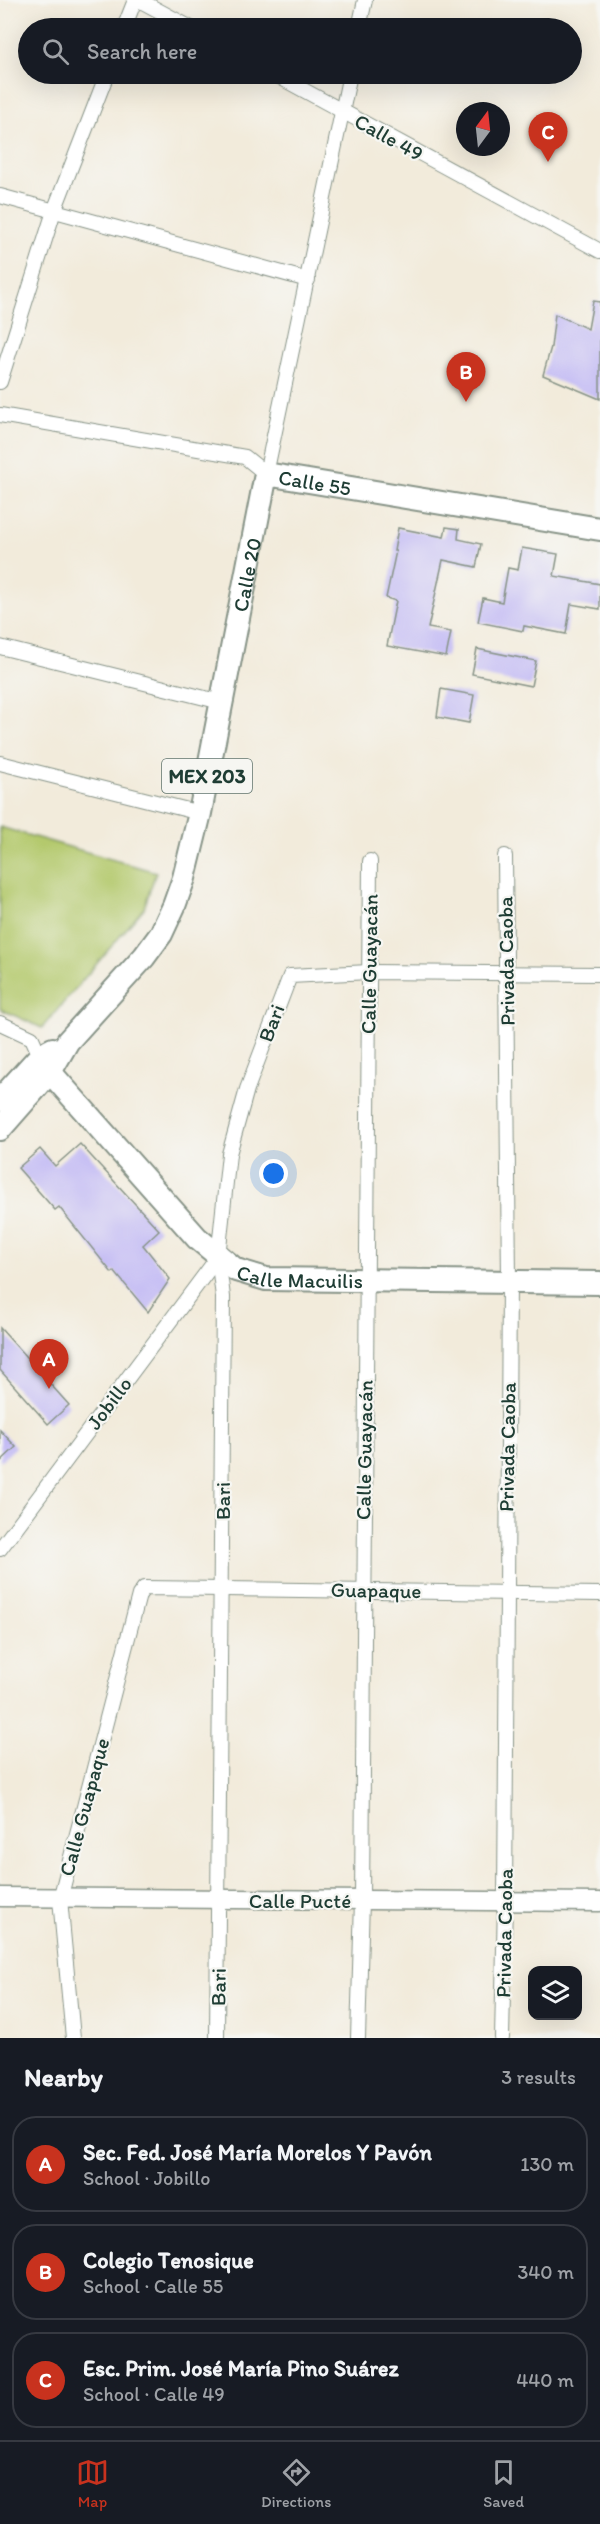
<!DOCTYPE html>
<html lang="en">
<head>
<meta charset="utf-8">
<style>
  :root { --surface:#171b24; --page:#20242c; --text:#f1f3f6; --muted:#9ea1a6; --line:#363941; --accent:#c8321e }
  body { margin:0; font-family:Itim,sans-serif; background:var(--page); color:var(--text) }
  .controls { position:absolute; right:18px; bottom:18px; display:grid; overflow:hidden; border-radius:12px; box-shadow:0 6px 24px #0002 }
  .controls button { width:54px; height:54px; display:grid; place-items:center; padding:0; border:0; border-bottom:2px solid var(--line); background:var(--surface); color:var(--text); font:30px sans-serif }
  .compass { position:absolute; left:456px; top:102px; width:54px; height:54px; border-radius:50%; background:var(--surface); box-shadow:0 6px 24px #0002; rotate:15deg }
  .you { position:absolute; left:274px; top:1174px; width:21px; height:21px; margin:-15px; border:4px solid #fff; border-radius:50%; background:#1a73e8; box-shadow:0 0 0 9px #1a73e833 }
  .badge { display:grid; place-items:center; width:39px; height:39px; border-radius:50%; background:var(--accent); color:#fff; font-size:20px; font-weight:700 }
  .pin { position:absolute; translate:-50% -50px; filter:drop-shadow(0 2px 3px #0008) }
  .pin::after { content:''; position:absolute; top:32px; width:21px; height:18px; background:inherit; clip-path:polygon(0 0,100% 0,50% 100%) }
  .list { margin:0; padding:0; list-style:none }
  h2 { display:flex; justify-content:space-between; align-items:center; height:78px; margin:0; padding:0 24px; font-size:26px }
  h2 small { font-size:20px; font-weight:400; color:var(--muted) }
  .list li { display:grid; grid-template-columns:39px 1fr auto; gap:18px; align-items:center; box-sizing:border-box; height:96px; margin:0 12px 12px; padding:0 12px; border:2px solid var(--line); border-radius:24px }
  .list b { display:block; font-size:22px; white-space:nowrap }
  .list p { margin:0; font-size:20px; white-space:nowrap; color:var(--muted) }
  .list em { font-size:20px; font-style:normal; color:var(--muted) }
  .icon { flex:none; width:33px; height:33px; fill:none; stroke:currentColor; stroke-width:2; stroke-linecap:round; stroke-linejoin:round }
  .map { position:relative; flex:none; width:600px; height:2038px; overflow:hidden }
  .search { position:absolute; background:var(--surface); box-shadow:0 6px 24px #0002; left:18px; right:18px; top:18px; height:66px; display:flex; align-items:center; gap:15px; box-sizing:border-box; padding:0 21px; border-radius:33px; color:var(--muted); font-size:22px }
  .sheet { height:402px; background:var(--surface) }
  nav { display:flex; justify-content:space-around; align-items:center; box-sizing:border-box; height:84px; border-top:2px solid var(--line); background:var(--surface); font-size:16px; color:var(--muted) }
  nav a { display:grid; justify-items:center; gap:3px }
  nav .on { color:var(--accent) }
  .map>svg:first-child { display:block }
</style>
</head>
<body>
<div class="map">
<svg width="600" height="2038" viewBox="0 0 600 2038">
  <rect width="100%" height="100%" fill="#f6f6f2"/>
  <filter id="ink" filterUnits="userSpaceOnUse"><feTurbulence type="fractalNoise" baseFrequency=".0167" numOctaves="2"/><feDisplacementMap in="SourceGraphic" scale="12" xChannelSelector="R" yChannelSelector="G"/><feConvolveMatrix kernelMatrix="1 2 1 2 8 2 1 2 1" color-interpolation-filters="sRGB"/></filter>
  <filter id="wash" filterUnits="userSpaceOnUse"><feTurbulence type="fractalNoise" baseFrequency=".008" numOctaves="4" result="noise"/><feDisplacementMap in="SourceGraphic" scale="24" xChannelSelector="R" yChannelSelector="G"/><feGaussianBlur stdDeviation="1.35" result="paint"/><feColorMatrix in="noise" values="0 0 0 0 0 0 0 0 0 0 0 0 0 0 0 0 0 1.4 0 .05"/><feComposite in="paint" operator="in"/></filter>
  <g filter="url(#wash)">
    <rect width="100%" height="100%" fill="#f2ebdb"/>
    <path fill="#b4c96d" stroke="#6a8350" stroke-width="1.5" d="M0 827 156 872 144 908 42 1028 0 1009Z"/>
    <g id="blocks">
      <g fill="#c2baf4">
        <path d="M593 301 600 302V399L543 375 551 347 555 314 588 329Z"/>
        <path d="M446 527 459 529 458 539 481 544 476 567 443 560 428 628 451 632 446 657 387 646 396 601 386 598 396 551H394L398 528 444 537Z"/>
        <path d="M522 548 558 554 554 576 600 584V609L571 604 566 634 524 626 523 631 478 622 483 598 502 602 508 568 518 570Z"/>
        <path d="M477 649 536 661 531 686 472 674Z"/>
        <path d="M441 689 474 695 469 723 437 717Z"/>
        <path d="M80 1144 159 1230 143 1245 170 1279 148 1312 114 1271 112 1273 59 1207 55 1210 18 1168 40 1149 55 1166Z"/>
        <path d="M0 1328 69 1405 48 1424 0 1370Z"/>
        <path d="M0 1430 16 1447 0 1462Z"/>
      </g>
    </g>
  </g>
  <g filter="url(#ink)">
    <use href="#blocks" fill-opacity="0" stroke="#889488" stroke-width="1.5"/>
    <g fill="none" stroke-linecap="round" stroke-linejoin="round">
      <defs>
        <g id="minor">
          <path d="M139 0 191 28"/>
          <path d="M124 28 135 0"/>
          <path d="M359 28 365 0"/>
          <path d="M274 74 600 251"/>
          <path d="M0 196 308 280"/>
          <path d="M0 382 54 211 107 74"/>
          <path d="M0 415 245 457 266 474 350 74"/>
          <path d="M0 647 221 702"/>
          <path d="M0 763 200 813"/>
          <path d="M0 1023 32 1038 40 1056"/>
          <path d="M0 1549 218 1257"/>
          <path d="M73 2038 60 1899 139 1595 144 1588 600 1594"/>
          <path d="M217 2038 223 1297 218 1257 229 1154 247 1089 290 976 369 972 600 974"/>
          <path d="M358 2038 362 1900 370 861"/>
          <path d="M502 2038 505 1901 509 1281 505 856"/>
        </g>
        <path id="tertiary" d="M0 1897 600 1902"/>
        <g id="primary">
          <path id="s1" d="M40 1056 50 1072 197 1238 236 1270 266 1279 600 1283"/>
          <path d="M0 1100 40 1056 53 1049"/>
          <path id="s2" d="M0 1129 50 1072 68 1041 144 957 161 934 174 906 184 878 200 813 266 474 600 529"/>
        </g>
      </defs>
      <use href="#minor" stroke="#889488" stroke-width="16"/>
      <use href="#tertiary" stroke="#889488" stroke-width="21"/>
      <use href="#primary" stroke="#889488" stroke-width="26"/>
      <use href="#minor" stroke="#fff" stroke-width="14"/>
      <use href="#tertiary" stroke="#fff" stroke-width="18"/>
      <use href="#primary" stroke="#fff" stroke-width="22"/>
    </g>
  </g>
  <g text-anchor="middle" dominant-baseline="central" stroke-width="4.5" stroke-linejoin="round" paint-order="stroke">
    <rect fill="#f6f6f2" stroke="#60746d" stroke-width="1.5" x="162" y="759" width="90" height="34" rx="4.5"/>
    <g font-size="20" font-weight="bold" fill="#1f3d34">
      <text x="207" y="776">MEX 203</text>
    </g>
    <g font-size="21" fill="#1f3d34" stroke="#f6f6f2">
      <text transform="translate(389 137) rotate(29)">Calle 49</text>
      <text stroke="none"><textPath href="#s2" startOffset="776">Calle 55</textPath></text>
      <text stroke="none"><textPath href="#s2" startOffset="624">Calle 20</textPath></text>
      <text transform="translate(506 961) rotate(-91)">Privada Caoba</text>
      <text transform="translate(369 964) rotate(-89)">Calle Guayacán</text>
      <text transform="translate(271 1023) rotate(-69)">Bari</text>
      <text stroke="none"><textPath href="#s1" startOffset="356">Calle Macuilis</textPath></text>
      <text transform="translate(109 1403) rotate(-53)">Jobillo</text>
      <text transform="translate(507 1447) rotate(-89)">Privada Caoba</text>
      <text transform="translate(364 1450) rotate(-89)">Calle Guayacán</text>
      <text transform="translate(222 1501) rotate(-90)">Bari</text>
      <text transform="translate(376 1590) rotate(1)">Guapaque</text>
      <text transform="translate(84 1807) rotate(-75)">Calle Guapaque</text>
      <text x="300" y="1900">Calle Pucté</text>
      <text transform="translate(504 1933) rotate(-89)">Privada Caoba</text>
      <text transform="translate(218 1987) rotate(-89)">Bari</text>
    </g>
  </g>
</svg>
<div class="controls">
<button><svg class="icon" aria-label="layers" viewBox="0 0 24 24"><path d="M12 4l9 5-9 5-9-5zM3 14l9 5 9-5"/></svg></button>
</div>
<svg class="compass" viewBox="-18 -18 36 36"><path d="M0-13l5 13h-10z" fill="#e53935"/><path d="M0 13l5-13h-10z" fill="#9ea1a6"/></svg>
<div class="you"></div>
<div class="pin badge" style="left:49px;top:1389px">A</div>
<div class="pin badge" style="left:466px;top:402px">B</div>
<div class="pin badge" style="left:548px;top:162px">C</div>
<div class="search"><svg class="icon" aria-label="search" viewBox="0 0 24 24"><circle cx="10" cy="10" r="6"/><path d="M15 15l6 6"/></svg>Search here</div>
</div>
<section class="sheet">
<h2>Nearby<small>3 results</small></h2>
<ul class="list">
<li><span class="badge">A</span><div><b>Sec. Fed. José María Morelos Y Pavón</b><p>School · Jobillo</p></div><em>130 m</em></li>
<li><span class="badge">B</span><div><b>Colegio Tenosique</b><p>School · Calle 55</p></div><em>340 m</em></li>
<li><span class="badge">C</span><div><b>Esc. Prim. José María Pino Suárez</b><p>School · Calle 49</p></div><em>440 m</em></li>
</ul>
</section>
<nav>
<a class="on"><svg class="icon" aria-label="map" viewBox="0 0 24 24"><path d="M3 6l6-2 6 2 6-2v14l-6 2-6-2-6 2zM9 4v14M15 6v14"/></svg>Map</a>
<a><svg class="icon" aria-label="directions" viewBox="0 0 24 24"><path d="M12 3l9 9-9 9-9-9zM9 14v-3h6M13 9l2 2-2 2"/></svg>Directions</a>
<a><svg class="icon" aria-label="saved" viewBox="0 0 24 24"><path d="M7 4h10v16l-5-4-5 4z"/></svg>Saved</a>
</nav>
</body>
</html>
